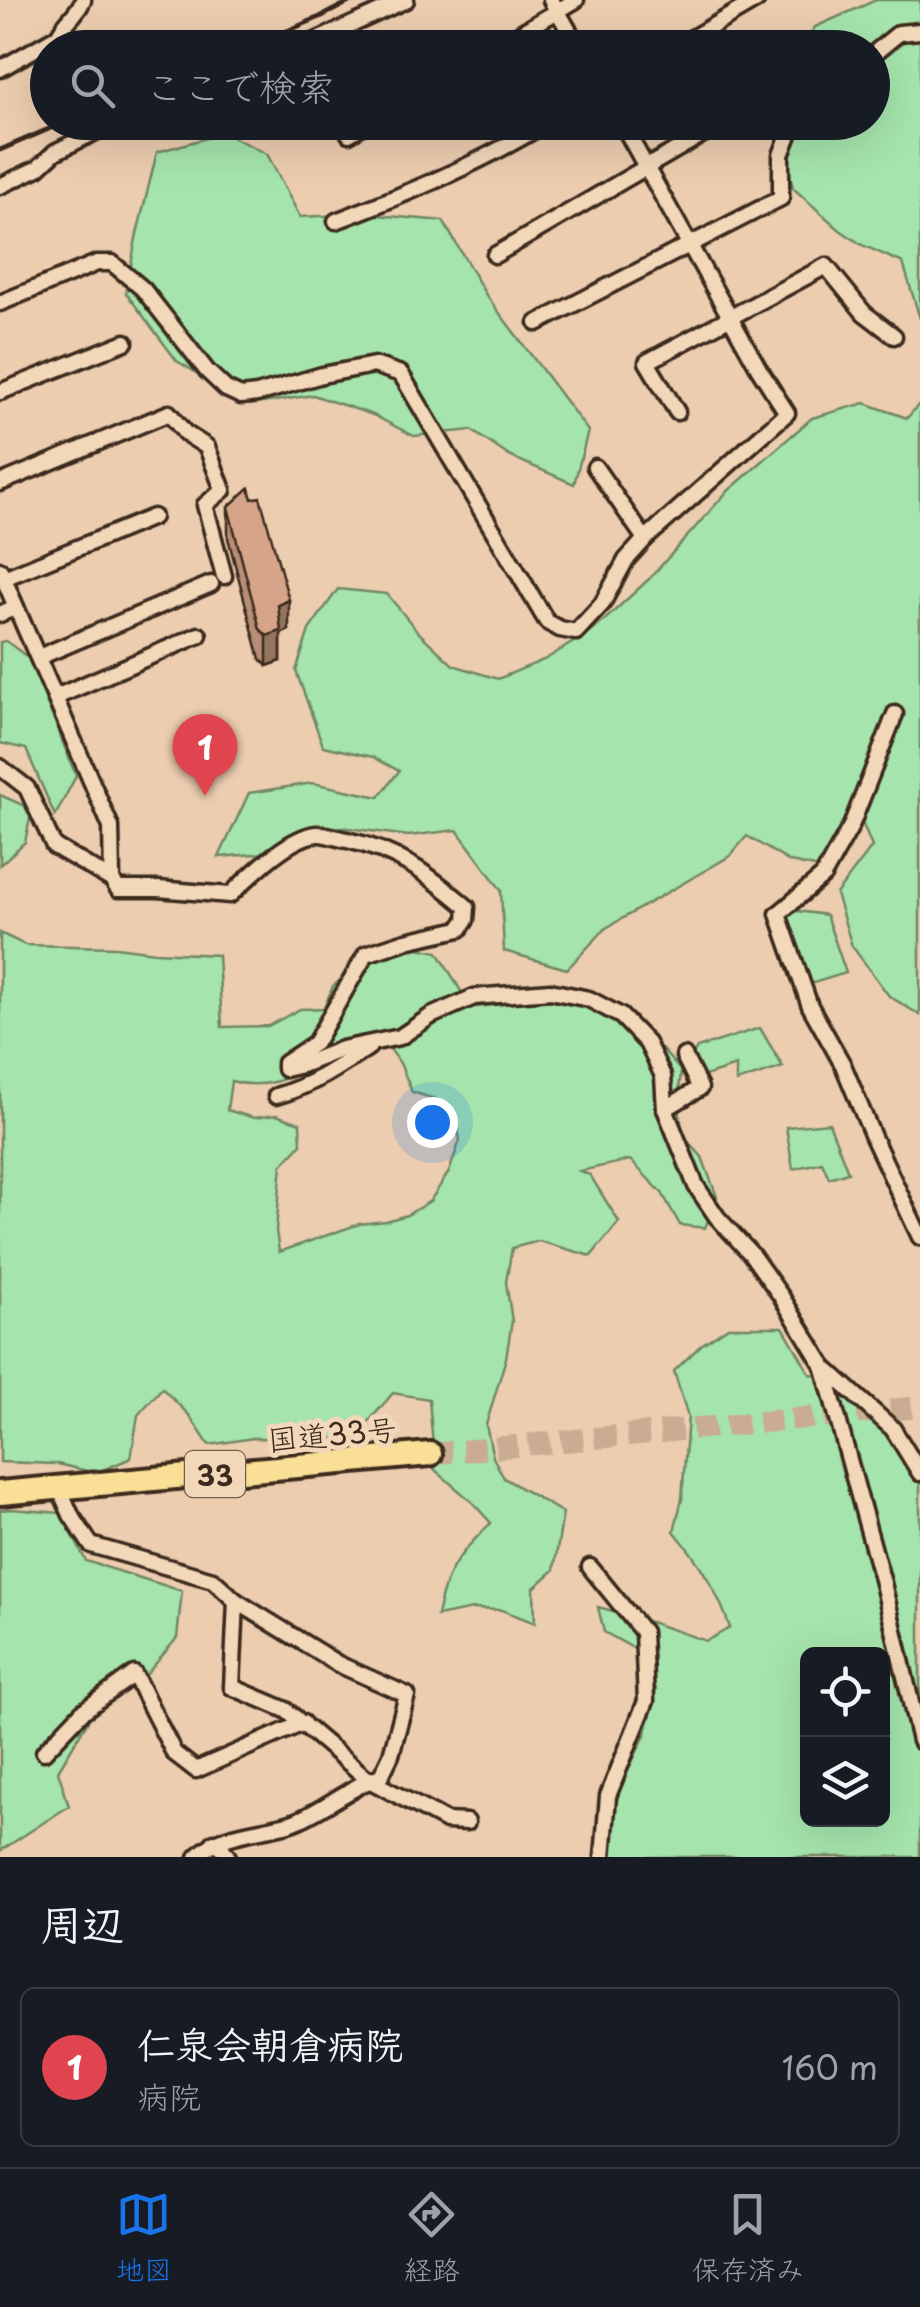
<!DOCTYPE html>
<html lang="ja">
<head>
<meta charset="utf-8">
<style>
  :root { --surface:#171b24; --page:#242831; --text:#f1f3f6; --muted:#9ea1a6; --line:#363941; --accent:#1a73e8 }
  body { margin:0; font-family:"Playpen Sans","Klee One",sans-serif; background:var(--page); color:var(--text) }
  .controls { position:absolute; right:30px; bottom:30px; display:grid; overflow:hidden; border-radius:15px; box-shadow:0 10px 40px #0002 }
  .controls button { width:90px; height:90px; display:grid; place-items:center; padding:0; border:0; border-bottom:2px solid var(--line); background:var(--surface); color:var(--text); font:50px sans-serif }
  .you { position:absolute; left:432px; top:1122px; width:35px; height:35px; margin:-25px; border:8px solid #fff; border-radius:50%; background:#1a73e8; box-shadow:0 0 0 15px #1a73e833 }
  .badge { display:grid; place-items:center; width:65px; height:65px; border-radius:50%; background:var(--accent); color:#fff; font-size:32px; font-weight:700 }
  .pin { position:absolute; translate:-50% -82px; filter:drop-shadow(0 2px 5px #0008) }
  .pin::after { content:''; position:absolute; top:52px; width:35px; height:30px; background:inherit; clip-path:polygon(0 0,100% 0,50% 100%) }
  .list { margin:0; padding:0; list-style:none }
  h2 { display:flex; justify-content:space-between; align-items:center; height:130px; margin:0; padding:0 40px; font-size:42px }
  h2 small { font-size:32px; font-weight:400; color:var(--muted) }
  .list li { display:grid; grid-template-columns:65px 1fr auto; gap:30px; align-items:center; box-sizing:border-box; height:160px; margin:0 20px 20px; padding:0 20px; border:2px solid var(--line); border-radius:15px }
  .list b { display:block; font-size:38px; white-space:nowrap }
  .list p { margin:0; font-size:32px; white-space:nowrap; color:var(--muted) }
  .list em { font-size:32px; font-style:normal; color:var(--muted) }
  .icon { flex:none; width:55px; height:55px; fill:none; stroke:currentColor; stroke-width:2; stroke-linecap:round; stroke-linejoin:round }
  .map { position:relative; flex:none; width:920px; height:1857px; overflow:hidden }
  .search { position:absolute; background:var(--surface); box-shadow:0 10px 40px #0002; left:30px; right:30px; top:30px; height:110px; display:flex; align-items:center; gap:25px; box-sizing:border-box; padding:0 35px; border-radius:55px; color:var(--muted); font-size:38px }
  .sheet { height:310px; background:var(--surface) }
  nav { display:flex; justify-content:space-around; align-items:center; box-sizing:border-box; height:140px; border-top:2px solid var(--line); background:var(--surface); font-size:28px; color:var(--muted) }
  nav a { display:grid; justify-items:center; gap:5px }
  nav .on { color:var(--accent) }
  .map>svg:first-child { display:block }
</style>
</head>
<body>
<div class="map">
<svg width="920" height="1857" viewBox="0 0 920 1857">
  <rect width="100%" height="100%" fill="#eccdaf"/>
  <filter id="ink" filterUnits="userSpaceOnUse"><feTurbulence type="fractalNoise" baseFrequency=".01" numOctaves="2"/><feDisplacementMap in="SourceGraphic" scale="20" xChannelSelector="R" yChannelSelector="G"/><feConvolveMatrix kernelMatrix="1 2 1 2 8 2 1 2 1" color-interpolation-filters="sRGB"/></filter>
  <g filter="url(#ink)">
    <g fill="#a5e4ac" stroke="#708765" stroke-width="2.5" fill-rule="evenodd">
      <path d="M876 0H920V319L903 263 862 245 840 230 793 188 779 123 872 122V48L802 47 815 27Z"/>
      <path d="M224 133 267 154 300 217 366 214 443 221 486 295 588 431 574 484 509 456 471 430 414 436 373 415 313 395 250 405 177 361 126 293 136 238 157 152Z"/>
      <path d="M865 403 907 418 920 403V1015L889 996 852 946 836 894 872 847 860 817 820 868 790 862 747 836 730 856 606 928 567 969 504 951 501 890 457 830 408 836 341 827 298 833 265 853 219 857 249 793 313 783 379 797 399 771 373 757 323 746 296 671 309 630 338 589 387 594 418 632 453 665 498 679 546 659 596 628 649 579 726 493 812 418Z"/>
      <path d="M6 641 30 659 76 776 55 816 26 749 0 743V642Z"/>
      <path d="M0 795 32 809 25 842 0 865Z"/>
      <path d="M790 910 826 915 846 973 807 985 783 914Z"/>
      <path d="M0 933 25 945 116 947 155 952 218 955 222 1027 268 1026 300 1009 324 1008 333 986 368 958 408 946 438 952 462 993 476 1007C525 1002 582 989 627 1016 641 1023 669 1058 681 1071L678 1101 683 1136 702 1157 717 1197 705 1228 680 1225 662 1193 630 1160 580 1171 590 1175 619 1222 591 1256 539 1241 512 1248 506 1282 512 1321 506 1358 486 1425 493 1457 504 1478 563 1513 554 1570 534 1588 535 1623 502 1610 473 1609 437 1616C446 1569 458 1555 491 1523L471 1501 435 1470 429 1399 393 1393 359 1433 332 1439 253 1438 209 1445 189 1415 162 1388 138 1415 131 1458 96 1473 58 1464 0 1462ZM386 1043 400 1063 412 1092 435 1099 455 1113 460 1140 449 1172 430 1201 407 1215 386 1221 359 1224 279 1252 276 1230 282 1165 301 1144 300 1123 276 1115 254 1118 227 1110 231 1081C273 1093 301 1070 338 1055 353 1048 370 1047 386 1043Z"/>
      <path d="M760 1028 783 1067 736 1082V1066L702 1077 692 1056 697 1048Z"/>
      <path d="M829 1123 848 1172 829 1178 822 1162 793 1169 786 1127Z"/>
      <path d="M728 1327H783L810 1374 844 1379 869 1398 913 1461 920 1459V1857H607L609 1828 621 1785 646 1733 656 1689 640 1652 604 1632 598 1607 632 1616 706 1641 730 1628C718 1591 699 1561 674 1531L682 1499 688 1417 674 1371 701 1345ZM808 1654H882V1820H808Z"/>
      <path d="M11 1509 61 1513 86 1561 182 1591 177 1638 146 1675 93 1712 58 1771 69 1806 0 1851V1510Z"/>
    </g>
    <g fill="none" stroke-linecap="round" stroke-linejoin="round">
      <path stroke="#c9ac92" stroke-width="22" stroke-dasharray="22 11" stroke-linecap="butt" d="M430 1454 920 1407"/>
      <defs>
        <g id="minor">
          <path d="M551 0 579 48"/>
          <path d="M58 36C64 22 78 14 83 0"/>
          <path d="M300 48 406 0"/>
          <path d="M495 48 576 0"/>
          <path d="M675 48 757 0"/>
          <path d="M872 55 899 33 920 31"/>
          <path d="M0 69 58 36 67 48"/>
          <path d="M349 134 369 122"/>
          <path d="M0 186 38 168 55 152 115 122"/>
          <path d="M336 221C409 193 481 163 548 122"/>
          <path d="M495 255 724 122"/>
          <path d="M0 303 97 263H112L143 289 207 371 226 389 241 396 257 394 322 375 374 365 401 374 547 622 560 629 576 632 602 604 626 560 645 539 787 413 759 369 621 122"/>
          <path d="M537 323 781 198V155L794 122"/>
          <path d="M0 392 125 342"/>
          <path d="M677 412 647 362 826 266 864 313 894 336"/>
          <path d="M595 467 645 539"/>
          <path d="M0 483 169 413 185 433 207 447 223 490 205 505 224 576"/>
          <path d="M0 570 111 827 112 880 118 889H158L230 895C250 876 288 837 317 834 326 833 338 839 347 840 398 851 428 874 467 907L466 920 460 929 406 941 366 954 315 1043 285 1063V1069L302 1065 342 1049 400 1037 431 1016 474 997 550 991 589 999 621 1016 647 1043 663 1076 665 1109 696 1186 717 1217 751 1254 781 1296 823 1365 883 1583 920 1741"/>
          <path d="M4 578 153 517"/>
          <path d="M0 614 16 607"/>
          <path d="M39 657 211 584"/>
          <path d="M56 697 199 635"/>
          <path d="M895 714 851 826 823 876 778 914 810 1006 843 1065 873 1137 920 1237"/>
          <path d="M0 767 27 788 54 846 112 880"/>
          <path d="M276 1096C311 1086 339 1067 369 1047"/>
          <path d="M665 1109 700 1088 684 1056"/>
          <path d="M823 1366 893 1429 920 1473"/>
          <path d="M59 1488 71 1515 91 1545 213 1580 236 1601 338 1664 407 1695 391 1755 381 1776C348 1787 321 1813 291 1823 259 1833 221 1831 197 1857"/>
          <path d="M590 1567 643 1632 646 1701 608 1796 603 1857"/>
          <path d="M236 1601 232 1687 286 1710 369 1780 446 1821 467 1822"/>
          <path d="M44 1752 82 1712 134 1674 174 1753 196 1770 303 1723"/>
          <path d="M214 1842 219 1843 228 1857"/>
        </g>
        <path id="trunk" d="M0 1493 430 1454"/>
      </defs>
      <use href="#minor" stroke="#3b2a1e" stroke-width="21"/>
      <use href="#trunk" stroke="#3b2a1e" stroke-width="30"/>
      <use href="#minor" stroke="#f2d7b9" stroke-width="14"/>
      <use href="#trunk" stroke="#fadf96" stroke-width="22"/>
      <g stroke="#3b2a1e" stroke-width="5">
        <path d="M247 48 320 17 353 0"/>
        <path d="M0 150 65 122"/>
      </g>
    </g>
    <path fill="#b88e76" stroke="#3b2a1e" stroke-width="2.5" d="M252 499 289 630 281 634V661L267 666 260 659 228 538V507Z"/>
    <path fill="#967460" stroke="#3b2a1e" stroke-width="2.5" d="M289 600V630L281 634V661L267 666V636L278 605Z"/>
    <path fill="#d6a589" stroke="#3b2a1e" stroke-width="2.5" d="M249 488 252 499 260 497 289 600 278 605 281 631 267 636 260 629 228 507Z"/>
  </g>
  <g text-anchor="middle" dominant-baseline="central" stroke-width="10" stroke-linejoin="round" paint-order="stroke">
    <rect fill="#f2d7b9" stroke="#725e4c" stroke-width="2.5" x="185" y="1451" width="60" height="46" rx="8"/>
    <g font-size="28" font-weight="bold" fill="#3b2a1e">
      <text x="215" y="1474">33</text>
    </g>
    <g font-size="30" fill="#3b2a1e" stroke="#f2d7b9">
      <text transform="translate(332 1433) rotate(-5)">国道33号</text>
    </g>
  </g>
</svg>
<div class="controls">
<button><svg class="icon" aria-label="locate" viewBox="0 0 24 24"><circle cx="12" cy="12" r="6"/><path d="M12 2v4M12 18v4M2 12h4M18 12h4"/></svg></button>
<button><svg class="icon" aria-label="layers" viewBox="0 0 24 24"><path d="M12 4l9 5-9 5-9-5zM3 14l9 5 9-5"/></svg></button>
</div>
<div class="you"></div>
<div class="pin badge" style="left:205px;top:796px;background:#e0444e">1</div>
<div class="search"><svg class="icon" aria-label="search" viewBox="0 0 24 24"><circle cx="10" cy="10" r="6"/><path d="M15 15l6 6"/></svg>ここで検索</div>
</div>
<section class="sheet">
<h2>周辺<small></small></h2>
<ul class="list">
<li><span class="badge" style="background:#e0444e">1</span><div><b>仁泉会朝倉病院</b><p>病院</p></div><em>160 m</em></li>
</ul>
</section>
<nav>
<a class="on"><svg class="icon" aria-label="map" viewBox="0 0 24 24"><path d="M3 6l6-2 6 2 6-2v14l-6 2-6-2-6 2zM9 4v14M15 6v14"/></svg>地図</a>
<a><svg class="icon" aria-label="directions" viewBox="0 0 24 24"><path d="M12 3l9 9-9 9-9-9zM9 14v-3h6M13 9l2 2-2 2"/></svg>経路</a>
<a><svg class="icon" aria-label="saved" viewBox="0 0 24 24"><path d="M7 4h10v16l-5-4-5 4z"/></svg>保存済み</a>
</nav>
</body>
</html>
